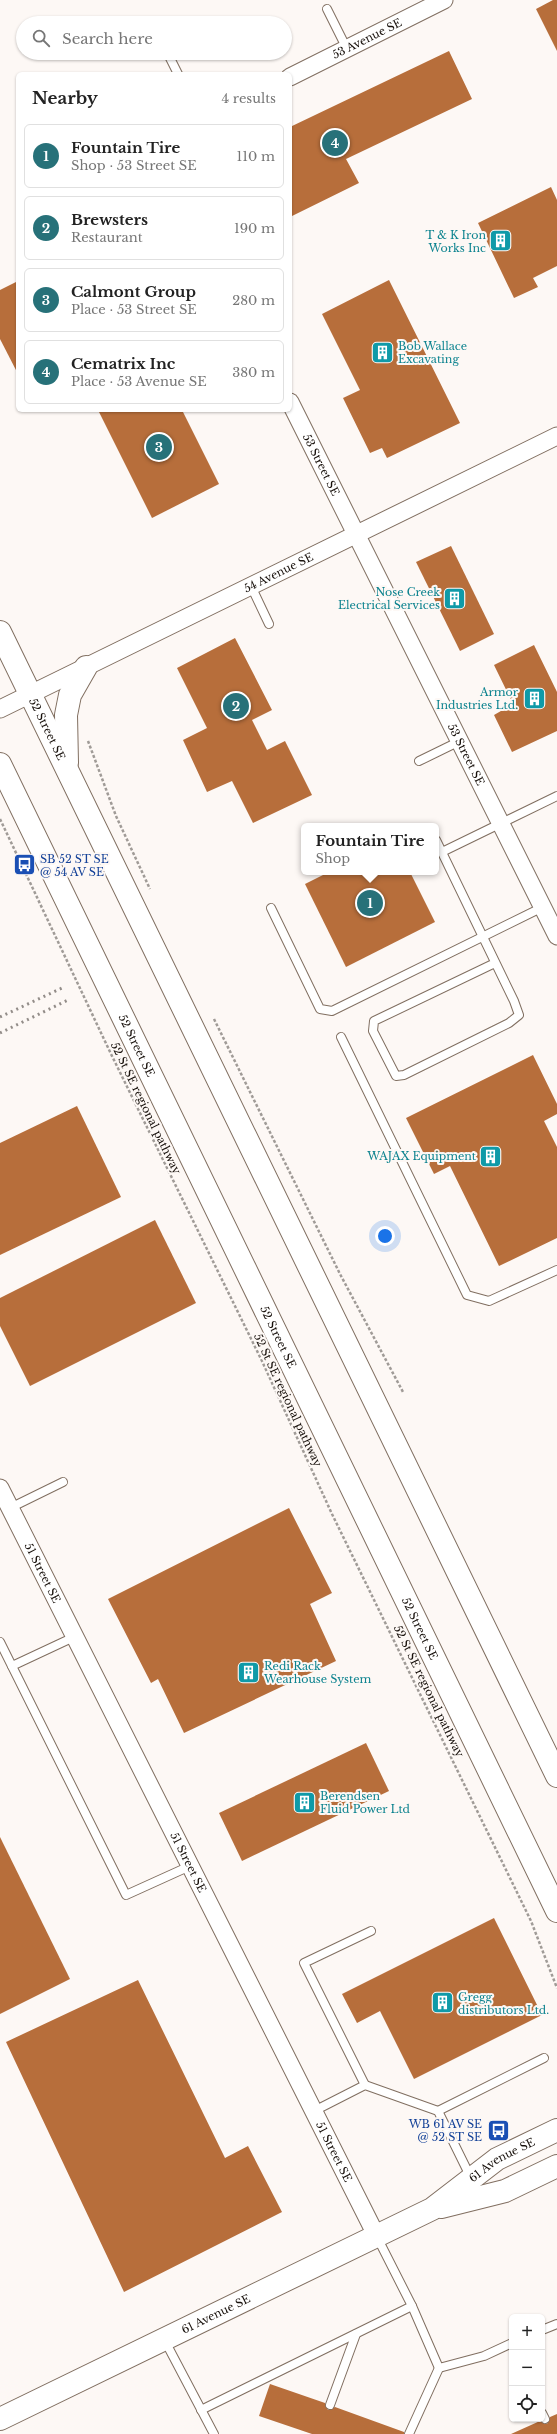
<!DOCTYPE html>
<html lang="en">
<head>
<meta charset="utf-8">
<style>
  :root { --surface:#fff; --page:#f6f6f6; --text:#222; --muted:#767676; --line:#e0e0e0; --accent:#277179 }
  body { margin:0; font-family:"Libre Baskerville",serif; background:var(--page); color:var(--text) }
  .controls { position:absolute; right:12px; bottom:12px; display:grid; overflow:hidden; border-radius:6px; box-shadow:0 1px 3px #0004 }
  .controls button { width:36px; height:36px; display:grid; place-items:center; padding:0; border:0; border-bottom:1px solid var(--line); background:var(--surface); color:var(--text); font:20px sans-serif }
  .you { position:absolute; left:385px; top:1236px; width:14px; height:14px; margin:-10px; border:3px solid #fff; border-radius:50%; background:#1a73e8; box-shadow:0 0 0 6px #1a73e833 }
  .badge { display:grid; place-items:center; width:26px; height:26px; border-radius:50%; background:var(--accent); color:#fff; font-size:13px; font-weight:700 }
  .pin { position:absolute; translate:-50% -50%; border:2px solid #fff; box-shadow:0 1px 4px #0006 }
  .popup { position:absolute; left:301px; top:823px; width:138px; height:52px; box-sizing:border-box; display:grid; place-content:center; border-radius:6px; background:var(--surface); filter:drop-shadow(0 1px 3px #0005); font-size:13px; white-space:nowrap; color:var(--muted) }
  .popup b { font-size:15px; color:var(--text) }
  .popup::after { content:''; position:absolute; left:50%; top:100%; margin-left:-8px; border:8px solid transparent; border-top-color:var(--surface) }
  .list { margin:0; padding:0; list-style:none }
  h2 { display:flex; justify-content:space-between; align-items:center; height:52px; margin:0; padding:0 16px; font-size:17px }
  h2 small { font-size:13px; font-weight:400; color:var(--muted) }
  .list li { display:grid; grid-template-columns:26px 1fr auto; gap:12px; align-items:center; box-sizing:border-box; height:64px; margin:0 8px 8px; padding:0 8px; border:1px solid var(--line); border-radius:6px }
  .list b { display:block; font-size:15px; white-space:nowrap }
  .list p { margin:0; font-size:13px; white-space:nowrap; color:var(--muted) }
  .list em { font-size:13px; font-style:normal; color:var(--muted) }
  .icon { flex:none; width:22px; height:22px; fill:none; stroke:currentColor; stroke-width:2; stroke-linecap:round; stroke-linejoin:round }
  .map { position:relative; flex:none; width:557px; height:2434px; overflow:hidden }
  .search { position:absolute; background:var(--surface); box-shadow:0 1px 3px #0004; left:16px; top:16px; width:276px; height:44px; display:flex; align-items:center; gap:10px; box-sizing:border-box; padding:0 14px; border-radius:22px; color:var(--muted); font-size:15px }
  .panel { position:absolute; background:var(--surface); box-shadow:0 1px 3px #0004; left:16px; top:72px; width:276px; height:340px; border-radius:6px }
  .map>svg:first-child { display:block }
</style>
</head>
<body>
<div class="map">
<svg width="557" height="2434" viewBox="0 0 557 2434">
  <rect width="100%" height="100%" fill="#fdf8f5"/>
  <g fill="#b76e3b">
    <path d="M553 0H557V51L536 9Z"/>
    <path d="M449 51 472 99 346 159 359 183 290 217V127Z"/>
    <path d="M551 187 557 200V266L533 278 538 287 514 298 478 223Z"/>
    <path d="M389 280 460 423 387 458 382 448 370 453 343 398 360 390 322 314Z"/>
    <path d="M18 281V374L0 339V290Z"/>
    <path d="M98 410H182L219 484 152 518Z"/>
    <path d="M451 546 494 634 460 651 416 562Z"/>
    <path d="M235 638 272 710 252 720 267 750 285 741 312 795 253 823 232 781 207 792 183 740 207 728 177 668Z"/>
    <path d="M534 645 557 692V731L512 752 494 715 513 704 494 665Z"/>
    <path d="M329 872H410L435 922 346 967 305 884Z"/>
    <path d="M533 1055 557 1104V1114L544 1121 557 1147V1238L499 1266 450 1166 434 1174 406 1118Z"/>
    <path d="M77 1106 121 1197 0 1255V1143Z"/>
    <path d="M155 1220 196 1303 30 1386 0 1326V1298Z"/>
    <path d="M289 1508 332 1593 310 1604 336 1661 184 1733 158 1679 151 1683 108 1599Z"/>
    <path d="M366 1743 389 1791 242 1861 219 1813Z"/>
    <path d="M0 1837 70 1979 0 2014Z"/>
    <path d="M494 1918 542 2015 414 2079 380 2011 357 2023 342 1994Z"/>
    <path d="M138 1980 225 2158 248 2146 282 2212 124 2292 6 2042Z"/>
    <path d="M270 2384 325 2403 328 2410 335 2407 404 2432V2434H312L259 2416Z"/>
    <path d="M557 2414V2434H511L540 2421 547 2424 550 2417Z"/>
  </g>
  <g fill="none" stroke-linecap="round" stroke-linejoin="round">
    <defs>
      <g id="lane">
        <path d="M327 9 347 49"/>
        <path d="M170 58 178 74"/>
        <path d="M251 586 269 624"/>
        <path d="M419 761 460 741"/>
        <path d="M436 840 514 1001 519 1015 509 1023 404 1075 396 1076 373 1031 374 1021 495 963"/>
        <path d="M442 852 557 796"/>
        <path d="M271 908 320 1009 332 1011 543 907"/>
        <path d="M341 1037 467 1295 489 1301 557 1270"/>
        <path d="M10 1508 63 1482"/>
        <path d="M0 1642 126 1895 190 1866"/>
        <path d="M12 1666 74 1637"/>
        <path d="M365 2085 304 1963 371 1931"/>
        <path d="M314 2111 365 2085 438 2111 471 2178"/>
        <path d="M438 2111 544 2058"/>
        <path d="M377 2237 412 2306 439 2368 484 2356 512 2343"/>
        <path d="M542 2330 557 2324"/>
        <path d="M165 2341 214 2434"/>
        <path d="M330 2405 356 2334"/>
        <path d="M201 2410 412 2306"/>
        <path d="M542 2413 545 2419"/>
        <path d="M409 2434 439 2368"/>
      </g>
      <g id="street">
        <path id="s1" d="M290 77 444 0"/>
        <path id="s2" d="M290 402 557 936"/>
        <path id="s3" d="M0 709 557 436"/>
        <path id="s4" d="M0 1488 377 2237"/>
      </g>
      <g id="secondary">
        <path id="s5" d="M0 632 557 1776"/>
        <path d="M67 763 66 715 70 695 86 667"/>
        <path id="s6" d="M0 764 557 1911"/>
        <path d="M441 2207 505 2191 557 2166"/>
        <path id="s7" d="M0 2419 432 2209 497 2159 557 2130"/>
      </g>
    </defs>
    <use href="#lane" stroke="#816f61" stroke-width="10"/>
    <use href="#street" stroke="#816f61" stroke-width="19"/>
    <use href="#secondary" stroke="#816f61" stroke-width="24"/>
    <g stroke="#a09b97" stroke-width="2.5" stroke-dasharray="3 2" stroke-linecap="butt">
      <path d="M88 741 116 816 150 889"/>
      <path d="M0 819 111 1054 262 1361 332 1514 531 1921 557 1988"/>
      <path d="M214 1019 340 1274 403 1392"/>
    </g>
    <use href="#lane" stroke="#fff" stroke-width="8"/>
    <use href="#street" stroke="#fff" stroke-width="17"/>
    <use href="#secondary" stroke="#fff" stroke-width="22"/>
    <g stroke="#938d89" stroke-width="3" stroke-dasharray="2 4" stroke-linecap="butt">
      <path d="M0 1017 62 988"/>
      <path d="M0 1033 68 1000"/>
    </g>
  </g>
  <defs>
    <symbol id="building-square" viewBox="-11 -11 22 22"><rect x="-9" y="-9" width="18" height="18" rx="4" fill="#0f9aa8" stroke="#fdf8f5"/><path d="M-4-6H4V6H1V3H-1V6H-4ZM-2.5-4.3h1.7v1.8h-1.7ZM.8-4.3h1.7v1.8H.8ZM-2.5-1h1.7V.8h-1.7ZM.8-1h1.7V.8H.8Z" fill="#fff"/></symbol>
    <symbol id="bus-square" viewBox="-11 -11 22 22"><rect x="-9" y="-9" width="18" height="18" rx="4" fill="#1a4fb4" stroke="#fdf8f5"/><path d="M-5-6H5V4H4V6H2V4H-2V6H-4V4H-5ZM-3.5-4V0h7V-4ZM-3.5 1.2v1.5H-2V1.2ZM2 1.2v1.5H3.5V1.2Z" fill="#fff"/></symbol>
  </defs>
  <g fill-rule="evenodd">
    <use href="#building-square" x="488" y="228" width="25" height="25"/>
    <use href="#building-square" x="370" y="340" width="25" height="25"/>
    <use href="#building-square" x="442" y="586" width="25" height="25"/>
    <use href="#building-square" x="522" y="686" width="25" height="25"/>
    <use href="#bus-square" x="12" y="852" width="25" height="25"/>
    <use href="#building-square" x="478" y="1144" width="25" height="25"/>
    <use href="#building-square" x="236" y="1660" width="25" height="25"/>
    <use href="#building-square" x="292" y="1790" width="25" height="25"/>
    <use href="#building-square" x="430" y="1990" width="25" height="25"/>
    <use href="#bus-square" x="486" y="2118" width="25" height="25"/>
  </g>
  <g text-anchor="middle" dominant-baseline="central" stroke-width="4" stroke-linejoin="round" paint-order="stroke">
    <g font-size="11" fill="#18110c" stroke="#fdf8f5">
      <text stroke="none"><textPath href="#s1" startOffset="86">53 Avenue SE</textPath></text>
      <text stroke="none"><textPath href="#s2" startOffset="70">53 Street SE</textPath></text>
      <text stroke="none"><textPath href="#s3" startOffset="310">54 Avenue SE</textPath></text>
      <text stroke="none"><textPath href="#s5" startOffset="108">52 Street SE</textPath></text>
      <text stroke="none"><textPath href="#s2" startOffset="394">53 Street SE</textPath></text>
      <text stroke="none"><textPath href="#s6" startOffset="313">52 Street SE</textPath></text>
      <text transform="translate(146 1108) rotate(64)">52 St SE regional pathway</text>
      <text stroke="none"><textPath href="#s6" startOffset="637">52 Street SE</textPath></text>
      <text transform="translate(288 1400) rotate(65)">52 St SE regional pathway</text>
      <text stroke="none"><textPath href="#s4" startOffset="95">51 Street SE</textPath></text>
      <text stroke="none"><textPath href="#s6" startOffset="961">52 Street SE</textPath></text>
      <text transform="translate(429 1691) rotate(64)">52 St SE regional pathway</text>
      <text stroke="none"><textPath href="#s4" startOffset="419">51 Street SE</textPath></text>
      <text stroke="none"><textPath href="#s4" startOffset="743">51 Street SE</textPath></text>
      <text stroke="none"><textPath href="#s7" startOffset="566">61 Avenue SE</textPath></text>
      <text stroke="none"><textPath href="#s7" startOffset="240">61 Avenue SE</textPath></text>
    </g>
    <g font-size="11" fill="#0d838f" stroke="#fdf8f5" text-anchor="end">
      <text x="486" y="235">T &amp; K Iron<tspan x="486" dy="13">Works Inc</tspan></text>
      <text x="398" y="346" text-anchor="start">Bob Wallace<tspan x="398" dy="13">Excavating</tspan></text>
      <text x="440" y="592">Nose Creek<tspan x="440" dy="13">Electrical Services</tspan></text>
      <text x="518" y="692">Armor<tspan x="518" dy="13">Industries Ltd.</tspan></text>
      <text x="476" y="1156">WAJAX Equipment</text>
      <text x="264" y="1666" text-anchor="start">Redi Rack<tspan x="264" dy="13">Wearhouse System</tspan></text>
      <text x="320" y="1796" text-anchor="start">Berendsen<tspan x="320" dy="13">Fluid Power Ltd</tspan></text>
      <text x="458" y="1997" text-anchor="start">Gregg<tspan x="458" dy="13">distributors Ltd.</tspan></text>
    </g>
    <g font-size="11" fill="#164399" stroke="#fdf8f5" text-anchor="start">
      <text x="40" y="859">SB 52 ST SE<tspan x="40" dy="13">@ 54 AV SE</tspan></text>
      <text x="482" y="2124" text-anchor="end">WB 61 AV SE<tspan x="482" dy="13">@ 52 ST SE</tspan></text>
    </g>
  </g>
</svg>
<div class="controls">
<button>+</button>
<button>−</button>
<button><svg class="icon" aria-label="locate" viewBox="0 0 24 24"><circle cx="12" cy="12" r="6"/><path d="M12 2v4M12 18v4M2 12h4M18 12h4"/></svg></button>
</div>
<div class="you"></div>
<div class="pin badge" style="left:370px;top:903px">1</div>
<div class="popup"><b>Fountain Tire</b>Shop</div>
<div class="pin badge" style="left:236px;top:706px">2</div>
<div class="pin badge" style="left:159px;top:447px">3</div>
<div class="pin badge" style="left:335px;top:143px">4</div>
<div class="search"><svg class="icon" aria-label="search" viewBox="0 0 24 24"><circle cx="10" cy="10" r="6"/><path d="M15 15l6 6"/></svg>Search here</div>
<section class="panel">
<h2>Nearby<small>4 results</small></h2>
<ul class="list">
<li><span class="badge">1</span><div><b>Fountain Tire</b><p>Shop · 53 Street SE</p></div><em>110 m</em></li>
<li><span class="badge">2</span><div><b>Brewsters</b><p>Restaurant</p></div><em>190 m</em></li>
<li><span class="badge">3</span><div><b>Calmont Group</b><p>Place · 53 Street SE</p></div><em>280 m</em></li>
<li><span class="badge">4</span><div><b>Cematrix Inc</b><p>Place · 53 Avenue SE</p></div><em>380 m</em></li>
</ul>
</section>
</div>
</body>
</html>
